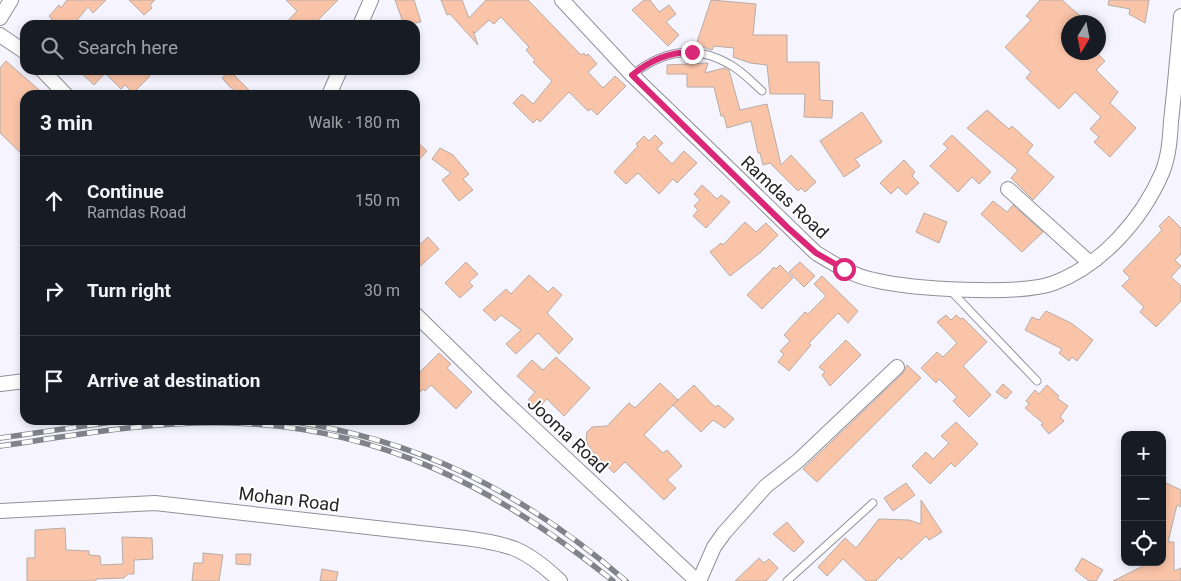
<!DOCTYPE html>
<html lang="en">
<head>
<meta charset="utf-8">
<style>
  :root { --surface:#171b24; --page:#20242c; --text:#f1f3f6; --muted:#9ea1a6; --line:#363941 }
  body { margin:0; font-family:Roboto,sans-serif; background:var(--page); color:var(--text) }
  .controls { position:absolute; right:15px; bottom:15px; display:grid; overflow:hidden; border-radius:10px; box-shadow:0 2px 8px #0003 }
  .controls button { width:45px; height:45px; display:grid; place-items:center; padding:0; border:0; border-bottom:1px solid var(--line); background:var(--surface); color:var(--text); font:25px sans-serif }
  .compass { position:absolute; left:1061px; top:15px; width:45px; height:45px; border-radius:50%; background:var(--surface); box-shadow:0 2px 8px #0003; rotate:190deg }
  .stop { position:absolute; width:15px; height:15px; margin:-11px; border:4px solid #db2777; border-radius:50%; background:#fff }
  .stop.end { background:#db2777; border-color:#fff; box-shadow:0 1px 5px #0008 }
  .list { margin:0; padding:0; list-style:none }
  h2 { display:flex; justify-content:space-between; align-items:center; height:65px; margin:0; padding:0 20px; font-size:21px }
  h2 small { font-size:16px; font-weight:400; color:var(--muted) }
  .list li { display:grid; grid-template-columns:32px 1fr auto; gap:15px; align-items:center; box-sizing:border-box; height:90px; padding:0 20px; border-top:1px solid var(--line) }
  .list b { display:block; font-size:19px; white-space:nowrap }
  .list p { margin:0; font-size:16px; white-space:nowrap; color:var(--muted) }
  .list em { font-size:16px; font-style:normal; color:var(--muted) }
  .icon { flex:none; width:28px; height:28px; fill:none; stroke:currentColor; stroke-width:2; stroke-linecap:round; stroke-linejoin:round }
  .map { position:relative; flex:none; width:1181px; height:581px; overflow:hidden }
  .search { position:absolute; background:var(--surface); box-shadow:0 2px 8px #0003; left:20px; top:20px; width:400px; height:55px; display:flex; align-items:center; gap:12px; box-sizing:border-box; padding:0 18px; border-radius:15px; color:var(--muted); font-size:19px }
  .panel { position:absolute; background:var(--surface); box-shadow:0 2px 8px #0003; left:20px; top:90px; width:400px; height:335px; border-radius:15px }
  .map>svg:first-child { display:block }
</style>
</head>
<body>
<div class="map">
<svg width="1181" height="581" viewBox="0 0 1181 581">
  <rect width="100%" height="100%" fill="#f5f4ff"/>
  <g fill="#fac4a9" stroke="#b7aca6">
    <path d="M67 0H106L93 13 88 7 73 25H46L52 19 49 16 59 5 61 8Z"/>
    <path d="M129 0H155L150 5 152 8 144 15Z"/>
    <path d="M286 0H338L313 25H284L297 11Z"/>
    <path d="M395 0H414L421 22 404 25Z"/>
    <path d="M441 0H462L469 18 486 0H528L581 55 584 53 586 56 588 54 597 64 588 72 603 88 615 76 626 86 597 115 591 109 588 111 569 92 540 122 537 119 533 123 513 103 522 94 533 104 552 81 533 62 535 60 526 50 529 47 501 17 494 24 489 20 475 33 473 31 478 45 450 14 447 15Z"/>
    <path d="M644 0H650L659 12 669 5 676 14 666 22 679 35 668 46 632 10Z"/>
    <path d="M711 0 756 4 753 35H787V62H819L820 100 833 101 832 118 804 117 805 94H770L767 65 750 63 733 57 734 48 714 46 712 50 696 45Z"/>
    <path d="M1040 0H1062L1087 22H1068V52H1096L1105 61 1096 70 1118 92 1110 103 1136 128 1110 157 1094 142 1099 137 1090 129 1101 117 1075 92 1059 109 1026 78 1031 72 1005 47 1031 20 1026 16Z"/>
    <path d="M1109 0H1149L1145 23 1129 14 1130 9 1108 5Z"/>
    <path d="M6 61 45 95H25V157L0 133V68Z"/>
    <path d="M708 63 705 73 724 68 729 70 740 110 767 104 781 165 791 155 816 182 805 192 801 188 798 191 770 163 763 165 760 153H758L751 121 727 128 724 116H721L714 87H687V74H667V65Z"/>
    <path d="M78 70H144L150 76 133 93 125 85 121 89 105 73 94 85Z"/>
    <path d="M229 71 236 77 254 95H240L229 86 222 78Z"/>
    <path d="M987 110 1009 129 1012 126 1033 145 1027 153 1054 177 1033 200 1011 178 1018 170 967 128Z"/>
    <path d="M862 112 882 142 855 159 860 166 844 177 820 141Z"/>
    <path d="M655 135 663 143 657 149 672 164 684 151 697 163 677 183 673 179 659 194 638 173 626 184 614 172 638 146 636 144 644 136 649 141Z"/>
    <path d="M952 135 991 172 979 184 972 177 958 192 930 166 948 148 943 144Z"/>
    <path d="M415 140 427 151 415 164Z"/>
    <path d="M440 148 453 155 469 174 463 179 473 190 459 201 442 180 451 173 432 159Z"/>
    <path d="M904 160 915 172 912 176 919 183 906 195 898 187 891 194 880 183Z"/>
    <path d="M702 185 717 199 721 195 730 202 706 228 693 216 698 210 694 206 700 200 694 194Z"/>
    <path d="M993 201 1007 212 1013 205 1043 232 1022 252 981 214Z"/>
    <path d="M924 213 947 222 939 243 916 232Z"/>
    <path d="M1169 216 1181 228V254L1175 260 1181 266 1171 277 1181 286V301L1156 327 1140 312 1144 307 1122 286 1130 278 1123 271 1162 230 1159 226Z"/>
    <path d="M745 222 756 232 766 223 778 235 761 252 730 276 710 252 721 243 723 245Z"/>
    <path d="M428 237 439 249 415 271V249Z"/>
    <path d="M466 262 478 274 469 282 473 286 460 298 445 283Z"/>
    <path d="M800 262 815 276 804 287 789 272Z"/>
    <path d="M780 265 793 278 762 309 747 295 774 267 776 269Z"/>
    <path d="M529 275 548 292 553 287 562 295 547 313 573 339 559 354 538 333 516 354 506 344 521 330 501 315 495 321 483 310 506 289 511 294Z"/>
    <path d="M822 276 858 311 848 323 838 313 809 343 811 345 789 371 778 362 784 354 780 351 790 341 784 335 805 312 808 314 826 296 814 284Z"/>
    <path d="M1046 311 1071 323 1093 340 1077 361 1072 357 1069 361 1059 353 1062 349 1025 330 1032 317 1039 320Z"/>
    <path d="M946 315 951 320 956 315 961 319 963 318 987 342 963 366 991 395 969 417 953 401 957 397 939 379 936 383 921 368 937 352 943 357 957 343 937 322Z"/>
    <path d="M846 340 861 355 830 386 822 375 825 372 819 367Z"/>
    <path d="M439 353 451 364 447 368 472 392 456 409 431 385 425 391 423 389 415 398V377Z"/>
    <path d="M556 357 590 388 564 416 547 399 538 409 528 400 535 392 517 376 532 360 543 370Z"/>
    <path d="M907 365 921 378 817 482 803 469 903 373Z"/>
    <path d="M660 383 678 400 673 405 694 385 712 404 716 407 718 405 734 419 725 428 713 420 701 432 673 405 644 435 663 453 667 450 682 466 667 480 676 488 664 500 625 462 614 473 592 451 586 441 587 432 592 427 607 426 629 403 635 408Z"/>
    <path d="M1003 384 1012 392 1006 399 996 392Z"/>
    <path d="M1047 385 1059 396 1057 398 1068 406 1060 417 1064 421 1049 434 1041 425 1043 423 1025 408 1029 404 1026 401 1035 390 1039 394Z"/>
    <path d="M956 422 978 444 955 467 951 463 930 484 912 466 926 452 933 459 949 443 941 436Z"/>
    <path d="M1162 481 1181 490V507L1177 505 1168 542H1174V571L1181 568V581H1113L1143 566V562H1162Z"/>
    <path d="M906 483 915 495 893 511 884 498Z"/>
    <path d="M921 500 942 532 929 540 926 536 901 560 899 557 876 581H866L843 559 827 576 818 567 845 538 856 548 879 519 909 520 921 524Z"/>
    <path d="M787 522 804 542 794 552 773 534Z"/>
    <path d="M65 528 66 550 89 551V555L100 556 101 565 123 564 122 537 152 538 153 559 134 560V574H128L124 578 96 579V581H27V558H35V530Z"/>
    <path d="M203 553 223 555 219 581H192L194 563H203Z"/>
    <path d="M236 554H251L250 565 236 564Z"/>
    <path d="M759 558 764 563 769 559 778 568 766 581H735Z"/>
    <path d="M1082 558 1103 570 1096 581H1089L1075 570Z"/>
    <path d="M322 569 338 572 336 581H320Z"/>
  </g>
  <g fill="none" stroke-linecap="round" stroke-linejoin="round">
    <defs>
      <g id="service">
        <path d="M632 75C662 51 694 44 729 64 741 70 752 82 762 91"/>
        <path d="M951 291 1037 381"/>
        <path d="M787 581 873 503"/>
      </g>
      <g id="minor">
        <path d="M562 0 632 75 816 253C834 264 853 276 874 280 911 289 1019 296 1054 283 1102 265 1142 219 1162 173 1169 156 1170 138 1171 121 1175 86 1178 51 1181 16"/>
        <path d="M0 18 11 0"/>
        <path d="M360 25 371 0"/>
        <path d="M0 35 25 52"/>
        <path d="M42 70 66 95"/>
        <path d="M329 95 340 70"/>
        <path d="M1008 189 1090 263"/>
        <path d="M415 314 498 395 697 581"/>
        <path d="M0 384 25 381"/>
        <path d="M0 511 155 503 465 538C511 544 526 549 560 581"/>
        <path d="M699 581 714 547 724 533 766 486 798 461 897 367"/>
      </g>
    </defs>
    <use href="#service" stroke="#90909a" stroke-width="9"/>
    <use href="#minor" stroke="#90909a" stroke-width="16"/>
    <use href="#service" stroke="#fff" stroke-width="7"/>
    <use href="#minor" stroke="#fff" stroke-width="14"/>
    <defs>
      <g id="rail">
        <path d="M283 420C419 439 523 492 626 581"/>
        <path d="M0 438 126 420"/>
        <path d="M0 446C76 435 152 421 229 423 378 426 500 489 613 581"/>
      </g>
    </defs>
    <use href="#rail" stroke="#828289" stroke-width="5.5"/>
    <use href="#rail" stroke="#fff" stroke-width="4" stroke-dasharray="11" stroke-linecap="butt"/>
  </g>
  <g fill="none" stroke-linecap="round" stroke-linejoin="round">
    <path stroke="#db2777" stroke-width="6" d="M692 52C669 52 651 60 632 75L787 227 816 253 844 269"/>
  </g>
  <g text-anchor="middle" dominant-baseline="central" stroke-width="4" stroke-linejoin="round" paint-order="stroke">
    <g font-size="18" fill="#242428" stroke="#fff">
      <text transform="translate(785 197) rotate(43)">Ramdas Road</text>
      <text transform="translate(568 435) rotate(43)">Jooma Road</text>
      <text transform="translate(289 499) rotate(7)">Mohan Road</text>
    </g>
  </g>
</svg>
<div class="controls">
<button>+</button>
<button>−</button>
<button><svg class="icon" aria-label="locate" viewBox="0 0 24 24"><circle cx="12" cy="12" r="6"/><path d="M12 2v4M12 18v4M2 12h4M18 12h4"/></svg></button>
</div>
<svg class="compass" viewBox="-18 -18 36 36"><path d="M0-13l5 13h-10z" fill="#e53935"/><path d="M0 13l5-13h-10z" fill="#9ea1a6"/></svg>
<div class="stop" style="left:844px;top:269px"></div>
<div class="stop end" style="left:692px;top:52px"></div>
<div class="search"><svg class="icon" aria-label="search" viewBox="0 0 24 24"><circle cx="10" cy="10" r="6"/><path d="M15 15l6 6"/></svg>Search here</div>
<section class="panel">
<h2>3 min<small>Walk · 180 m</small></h2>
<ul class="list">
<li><svg class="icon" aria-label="ahead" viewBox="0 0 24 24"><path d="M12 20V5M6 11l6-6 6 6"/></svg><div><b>Continue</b><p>Ramdas Road</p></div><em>150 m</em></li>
<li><svg class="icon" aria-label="right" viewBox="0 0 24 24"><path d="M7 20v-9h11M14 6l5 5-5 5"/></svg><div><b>Turn right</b></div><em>30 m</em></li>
<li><svg class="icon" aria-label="arrive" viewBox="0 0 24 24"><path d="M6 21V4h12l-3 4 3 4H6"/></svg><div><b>Arrive at destination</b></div></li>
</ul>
</section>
</div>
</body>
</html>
